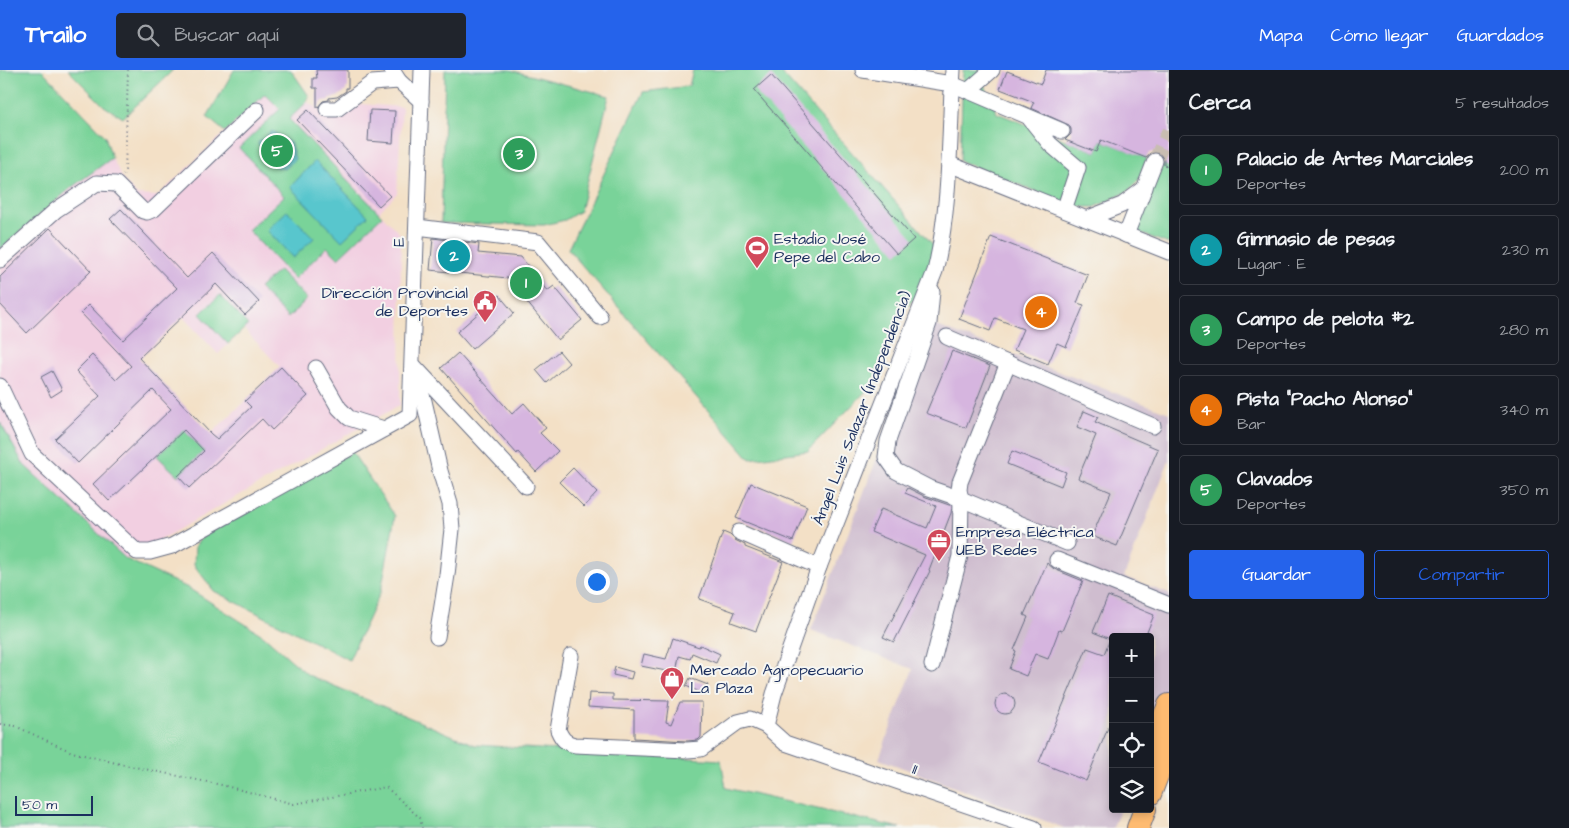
<!DOCTYPE html>
<html lang="es">
<head>
<meta charset="utf-8">
<style>
  :root { --surface:#171b24; --page:#20242c; --text:#f1f3f6; --muted:#9ea1a6; --line:#363941; --accent:#2563eb }
  body { margin:0; font-family:"Architects Daughter",sans-serif; background:var(--page); color:var(--text) }
  .controls { position:absolute; right:15px; bottom:15px; display:grid; overflow:hidden; border-radius:5px; box-shadow:0 2px 8px #0003 }
  .controls button { width:45px; height:45px; display:grid; place-items:center; padding:0; border:0; border-bottom:1px solid var(--line); background:var(--surface); color:var(--text); font:25px sans-serif }
  .scale { position:absolute; left:15px; bottom:12px; width:78px; box-sizing:border-box; padding-left:5px; border:2px solid #1b2f5e; border-top:0; font-size:14px; line-height:18px; white-space:nowrap; color:#1b2f5e; -webkit-text-stroke:4px #f6f6f2; paint-order:stroke }
  .you { position:absolute; left:596px; top:511px; width:18px; height:18px; margin:-12px; border:4px solid #fff; border-radius:50%; background:#1a73e8; box-shadow:0 0 0 8px #1a73e833 }
  .badge { display:grid; place-items:center; width:32px; height:32px; border-radius:50%; background:var(--accent); color:#fff; font-size:16px; font-weight:700 }
  .pin { position:absolute; translate:-50% -50%; border:2px solid #fff; box-shadow:0 1px 5px #0006 }
  .list { margin:0; padding:0; list-style:none }
  h2 { display:flex; justify-content:space-between; align-items:center; height:65px; margin:0; padding:0 20px; font-size:21px }
  h2 small { font-size:16px; font-weight:400; color:var(--muted) }
  .list li { display:grid; grid-template-columns:32px 1fr auto; gap:15px; align-items:center; box-sizing:border-box; height:70px; margin:0 10px 10px; padding:0 10px; border:1px solid var(--line); border-radius:5px }
  .list b { display:block; font-size:19px; white-space:nowrap }
  .list p { margin:0; font-size:16px; white-space:nowrap; color:var(--muted) }
  .list em { font-size:16px; font-style:normal; color:var(--muted) }
  .actions { display:flex; gap:10px; padding:15px 20px }
  .actions a { flex:1; padding:11px 0; border:1px solid var(--accent); border-radius:5px; text-align:center; font-size:18px; color:var(--accent) }
  .actions .main { background:var(--accent); color:#fff }
  .icon { flex:none; width:28px; height:28px; fill:none; stroke:currentColor; stroke-width:2; stroke-linecap:round; stroke-linejoin:round }
  .map { position:relative; flex:none; width:1169px; height:758px; overflow:hidden }
  header { display:flex; align-items:center; gap:30px; box-sizing:border-box; height:70px; padding:0 25px; background:var(--accent); color:#fff }
  header strong { font-size:24px }
  nav { display:flex; gap:28px; margin-inline-start:auto; font-size:18px }
  .search { width:350px; height:45px; background:var(--page); display:flex; align-items:center; gap:12px; box-sizing:border-box; padding:0 18px; border-radius:5px; color:var(--muted); font-size:19px }
  main { display:flex }
  aside { flex:1; background:var(--surface) }
  .map>svg:first-child { display:block }
</style>
</head>
<body>
<header>
<strong>Trailo</strong>
<div class="search"><svg class="icon" aria-label="search" viewBox="0 0 24 24"><circle cx="10" cy="10" r="6"/><path d="M15 15l6 6"/></svg>Buscar aquí</div>
<nav><a>Mapa</a><a>Cómo llegar</a><a>Guardados</a></nav>
</header>
<main>
<div class="map">
<svg width="1169" height="758" viewBox="0 0 1169 758">
  <rect width="100%" height="100%" fill="#f6f6f2"/>
  <filter id="ink" filterUnits="userSpaceOnUse"><feTurbulence type="fractalNoise" baseFrequency=".02" numOctaves="2"/><feDisplacementMap in="SourceGraphic" scale="10" xChannelSelector="R" yChannelSelector="G"/><feConvolveMatrix kernelMatrix="1 2 1 2 8 2 1 2 1" color-interpolation-filters="sRGB"/></filter>
  <filter id="wash" filterUnits="userSpaceOnUse"><feTurbulence type="fractalNoise" baseFrequency=".0096" numOctaves="4" result="noise"/><feDisplacementMap in="SourceGraphic" scale="20" xChannelSelector="R" yChannelSelector="G"/><feGaussianBlur stdDeviation="1.12" result="paint"/><feColorMatrix in="noise" values="0 0 0 0 0 0 0 0 0 0 0 0 0 0 0 0 0 1.4 0 .05"/><feComposite in="paint" operator="in"/></filter>
  <g filter="url(#wash)">
    <rect width="100%" height="100%" fill="#f3e0c6"/>
    <path fill="#f2cfe1" fill-rule="evenodd" d="M265 24 289 49 307 32 339 50 360 34 402 37 397 123 379 142 401 165 400 335 126 489 24 395 0 352V179L72 117 112 88 124 111 137 125 158 126ZM183 247 218 284 244 259 280 297 211 364 139 289Z"/>
    <path fill="#cfbdcf" d="M929 253 1169 343V390L1124 507 1169 524V611L1150 660V567H1113V739H1120L1113 758H1064L879 689 913 599 811 560Z"/>
    <g fill="#79d399" stroke="#4a817c">
      <path d="M0 0H42L105 66 112 88 72 117 0 179Z"/>
      <path d="M68 0H173L123 48 104 36Z"/>
      <path d="M234 0H291L309 26 307 32 289 49 382 146 338 188 327 177 294 209 248 160 284 126 239 78 280 39 265 24 225 62 207 47Z"/>
      <path d="M445 0H510L609 26 580 141 565 150 544 155 441 153Z"/>
      <path d="M693 0H779L936 178 923 219 899 245 872 315 808 381 750 389 568 179 643 22 689 16Z"/>
      <path d="M963 0H990L984 15 997 43 1096 82 1101 70 1147 88 1138 111 1127 122 1095 137H1075L960 91Z"/>
      <path d="M1163 94 1169 97V174L1135 161Z"/>
      <path d="M279 200 307 229 288 248 259 218Z"/>
      <path d="M220 225 248 255 228 274 200 244Z"/>
      <path d="M0 352 24 395 126 489 188 518 264 566 308 605 475 675 721 690 726 718 900 758H0Z"/>
      <path d="M184 360 204 381 178 406 157 386Z"/>
      <path d="M352 382 395 446 381 521 349 590 214 521 194 495 195 476 203 466Z"/>
    </g>
    <g fill="#58c6cd" stroke="#3a7a96">
      <path d="M272 61 290 73 295 89 285 99 270 95 258 73Z"/>
      <path d="M315 91 368 146 342 171 290 117Z"/>
      <path d="M287 141 314 168 293 188 267 160Z"/>
    </g>
    <g id="blocks">
      <g fill="#d6b5df">
        <path d="M316 0H348V18H346V21L337 27 329 28V30L323 31 318 37H317V18H313V8H317Z"/>
        <path d="M1046 0H1169V97L1164 95V90L1163 86 1158 82 1150 83 1146 88 1101 70 1096 82 1065 70 1071 64V59L1069 55 1031 38 1034 32 1000 19 1007 1 1041 14Z"/>
        <path d="M771 5 914 169 897 184 754 20Z"/>
        <path d="M308 40 390 126 379 136 297 50Z"/>
        <path d="M370 40 395 41 393 73 368 71Z"/>
        <path d="M121 139 187 208 213 183 259 232 245 245 216 214 139 288 211 364 217 369 251 337 245 331 281 297 308 326 272 360 262 349 189 418 178 406 204 381 184 360 109 431 93 414 171 339 153 320 78 393 55 369 100 326 76 301 92 285 116 310 131 296 81 243 89 235 123 270 177 218 110 149Z"/>
        <path d="M50 158 91 201 27 263 0 234V207Z"/>
        <path d="M991 167 1088 205 1077 233 1084 235 1066 277 1057 273 1048 294 1014 280 1023 259 995 248 990 261 959 249Z"/>
        <path d="M433 168 479 174 478 183 521 187 547 221 554 216 582 250 558 270 512 214 517 209 430 200Z"/>
        <path d="M499 225 514 243 472 279 457 262Z"/>
        <path d="M559 281 569 293 547 313 536 300Z"/>
        <path d="M952 281 990 296 966 358 926 343Z"/>
        <path d="M458 283 512 344 524 333 546 358 540 363 558 381 536 402 518 382 517 384 441 298Z"/>
        <path d="M52 301 62 320 51 327 41 307Z"/>
        <path d="M1084 341 1098 347 1095 352 1158 379 1117 476 1092 466 1111 422 1078 408 1096 365 1077 357Z"/>
        <path d="M1012 381 1066 402 1061 416 1007 394Z"/>
        <path d="M573 398 597 423 584 437 559 412Z"/>
        <path d="M751 413 807 436 793 471 736 448Z"/>
        <path d="M908 418 926 427 952 436 951 443 929 500 930 501 894 572 883 567 925 485 871 462 881 439 927 458 936 436 905 423Z"/>
        <path d="M723 462 730 465 735 470 745 475V477L783 492 756 561 731 552 735 542 699 529Z"/>
        <path d="M1047 493 1054 499 1083 511 1062 561 1059 560 1048 589 1035 584 1026 606 1009 599 1016 581 1014 580 1028 547 1024 545Z"/>
        <path d="M1108 526 1154 545 1145 567H1113V646L1086 711 1039 692 1087 578 1104 584 1110 569 1093 562Z"/>
        <path d="M673 568 699 577 700 575 720 584 716 593 692 583 690 589 679 586 676 603 641 596 644 584 666 589Z"/>
        <path d="M615 597 633 602 631 609 613 605Z"/>
        <path d="M690 608 708 615 704 624 686 616Z"/>
        <path d="M589 623 613 624V630L669 631 666 652 671 654 680 632H702L701 667 698 670 687 671 634 668V640L588 637Z"/>
        <circle cx="1005" cy="634" r="10"/>
      </g>
    </g>
  </g>
  <g filter="url(#ink)">
    <use href="#blocks" fill-opacity="0" stroke="#676d82" stroke-width="1"/>
    <g fill="none" stroke-linecap="round" stroke-linejoin="round">
      <path stroke="#c8bdb1" stroke-width="15" stroke-dasharray="15 8" stroke-linecap="butt" d="M1155 91 1169 61"/>
      <defs>
        <g id="minor">
          <path d="M392 0 399 11 421 31"/>
          <path d="M863 0 952 14 1062 61"/>
          <path d="M953 0C949 67 951 135 935 201L819 497 774 624 766 656 785 673 1034 758"/>
          <path d="M968 21 992 0"/>
          <path d="M327 39H337L372 13 399 11"/>
          <path d="M1030 49 1050 74 1078 98 1064 140"/>
          <path d="M949 94 1169 182"/>
          <path d="M1086 149 1122 135 1145 118"/>
          <path d="M417 157 538 172 600 247"/>
          <path d="M1126 165 1155 91"/>
          <path d="M0 190 56 140 97 113 116 114 143 141 147 142 154 139 257 40"/>
          <path d="M932 221 929 253 888 371 886 387 896 401 929 418 961 429 1067 473"/>
          <path d="M947 267 1153 356"/>
          <path d="M414 296 526 416"/>
          <path d="M316 298 339 338 349 348 384 359"/>
          <path d="M415 304 424 331 440 401 450 434 452 459 447 505 437 567"/>
          <path d="M0 316 32 384 137 482H150L172 476 410 345 422 0"/>
          <path d="M739 462 819 497"/>
          <path d="M1057 490 1169 535"/>
          <path d="M571 586 558 660C562 669 565 673 575 675L687 680 701 679 738 652 750 649 766 656"/>
          <path d="M932 595 960 486 961 429 959 420 960 412 1008 293"/>
        </g>
        <g id="highway">
          <path d="M1150 680 1169 635"/>
          <path d="M1150 724 1169 675"/>
          <path d="M1138 758 1145 739"/>
        </g>
      </defs>
      <use href="#minor" stroke="#676d82" stroke-width="17"/>
      <use href="#highway" stroke="#676d82" stroke-width="24"/>
      <g stroke="#676d82" stroke-width="2" stroke-dasharray="1 4" stroke-linecap="butt">
        <path d="M123 105 125 102 128 0"/>
        <path d="M0 654 15 656 72 682 120 694 222 715 294 734 386 717 420 748 422 758"/>
      </g>
      <use href="#minor" stroke="#fff" stroke-width="15"/>
      <use href="#highway" stroke="#febb71" stroke-width="22"/>
    </g>
  </g>
  <defs>
    <symbol id="stadium-pin" viewBox="-11 -11 22 30"><path d="M0 17L-7.5 6A9.5 9.5 0 1 1 7.5 6Z" fill="#d1495b" stroke="#f6f6f2"/><path d="M0-5a6.5 5 0 1 0 0 10a6.5 5 0 1 0 0-10ZM-3.5-1.8h7v3.6h-7Z" fill="#fff"/></symbol>
    <symbol id="civic-pin" viewBox="-11 -11 22 30"><path d="M0 17L-7.5 6A9.5 9.5 0 1 1 7.5 6Z" fill="#d1495b" stroke="#f6f6f2"/><path d="M-.6-6.5H3V-4.5H.6V-3L4-1V1h2V6H-6V1h2V-1L-.6-3ZM-1.2 2.5V6h2.4V2.5Z" fill="#fff"/></symbol>
    <symbol id="office-pin" viewBox="-11 -11 22 30"><path d="M0 17L-7.5 6A9.5 9.5 0 1 1 7.5 6Z" fill="#d1495b" stroke="#f6f6f2"/><path d="M-6-3h4V-5.5h4V-3h4V5H-6ZM-1-4.5V-3h2v-1.5ZM-6 0V1H6V0Z" fill="#fff"/></symbol>
    <symbol id="shop-pin" viewBox="-11 -11 22 30"><path d="M0 17L-7.5 6A9.5 9.5 0 1 1 7.5 6Z" fill="#d1495b" stroke="#f6f6f2"/><path d="M-5-2.5h2.3a2.7 3.5 0 0 1 5.4 0H5L5.5 6h-11ZM-1.5-2.5h3a1.5 2.3 0 0 0-3 0Z" fill="#fff"/></symbol>
  </defs>
  <g fill-rule="evenodd">
    <use href="#stadium-pin" x="743" y="164" width="28" height="38"/>
    <use href="#civic-pin" x="471" y="218" width="28" height="38"/>
    <use href="#office-pin" x="925" y="457" width="28" height="38"/>
    <use href="#shop-pin" x="658" y="595" width="28" height="38"/>
  </g>
  <g text-anchor="middle" dominant-baseline="central" stroke-width="4" stroke-linejoin="round" paint-order="stroke">
    <g font-size="16" fill="#1b2f5e" stroke="#f6f6f2" text-anchor="start">
      <text x="774" y="169">Estadio José<tspan x="774" dy="18">Pepe del Cabo</tspan></text>
      <text x="468" y="223" text-anchor="end">Dirección Provincial<tspan x="468" dy="18">de Deportes</tspan></text>
      <text x="956" y="462">Empresa Eléctrica<tspan x="956" dy="18">UEB Redes</tspan></text>
      <text x="690" y="600">Mercado Agropecuario<tspan x="690" dy="18">La Plaza</tspan></text>
    </g>
    <g font-size="16" fill="#1b2f5e" stroke="#f6f6f2">
      <text transform="translate(399 172) rotate(-88)">E</text>
      <text transform="translate(862 338) rotate(-69)">Ángel Luis Salazar (Independencia)</text>
      <text transform="translate(915 699) rotate(19)">11</text>
    </g>
  </g>
</svg>
<div class="controls">
<button>+</button>
<button>−</button>
<button><svg class="icon" aria-label="locate" viewBox="0 0 24 24"><circle cx="12" cy="12" r="6"/><path d="M12 2v4M12 18v4M2 12h4M18 12h4"/></svg></button>
<button><svg class="icon" aria-label="layers" viewBox="0 0 24 24"><path d="M12 4l9 5-9 5-9-5zM3 14l9 5 9-5"/></svg></button>
</div>
<div class="scale">50 m</div>
<div class="you"></div>
<div class="pin badge" style="left:526px;top:213px;background:#2e9e5b">1</div>
<div class="pin badge" style="left:454px;top:186px;background:#0f9aa8">2</div>
<div class="pin badge" style="left:519px;top:84px;background:#2e9e5b">3</div>
<div class="pin badge" style="left:1041px;top:242px;background:#e8710a">4</div>
<div class="pin badge" style="left:277px;top:81px;background:#2e9e5b">5</div>
</div>
<aside>
<h2>Cerca<small>5 resultados</small></h2>
<ul class="list">
<li><span class="badge" style="background:#2e9e5b">1</span><div><b>Palacio de Artes Marciales</b><p>Deportes</p></div><em>200 m</em></li>
<li><span class="badge" style="background:#0f9aa8">2</span><div><b>Gimnasio de pesas</b><p>Lugar · E</p></div><em>230 m</em></li>
<li><span class="badge" style="background:#2e9e5b">3</span><div><b>Campo de pelota #2</b><p>Deportes</p></div><em>280 m</em></li>
<li><span class="badge" style="background:#e8710a">4</span><div><b>Pista &quot;Pacho Alonso&quot;</b><p>Bar</p></div><em>340 m</em></li>
<li><span class="badge" style="background:#2e9e5b">5</span><div><b>Clavados</b><p>Deportes</p></div><em>350 m</em></li>
</ul>
<div class="actions"><a class="main">Guardar</a><a>Compartir</a></div>
</aside>
</main>
</body>
</html>
